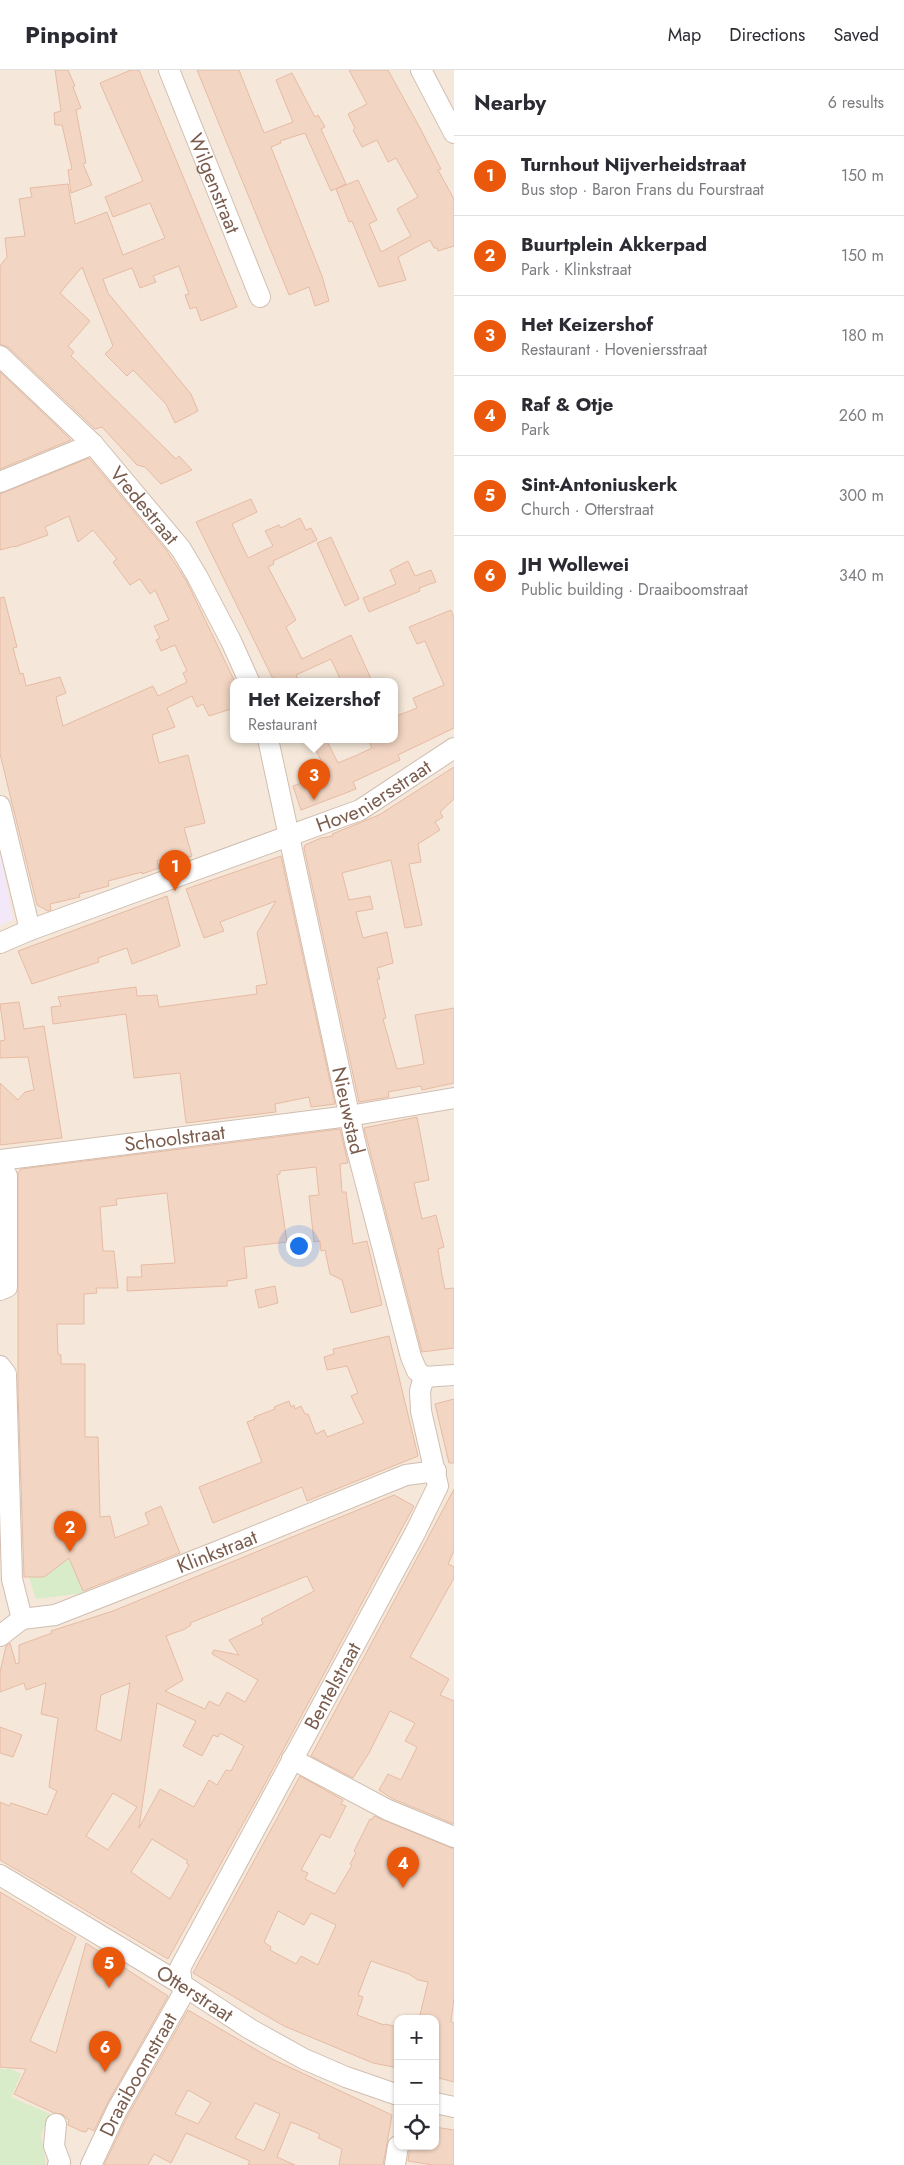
<!DOCTYPE html>
<html lang="en">
<head>
<meta charset="utf-8">
<style>
  :root { --surface:#fff; --page:#f2f2f3; --text:#2b2b33; --muted:#7c7c81; --line:#e1e1e2; --accent:#ea580c }
  body { margin:0; font-family:Jost,sans-serif; background:var(--page); color:var(--text) }
  .controls { position:absolute; right:15px; bottom:15px; display:grid; overflow:hidden; border-radius:10px; box-shadow:0 1px 4px #0004 }
  .controls button { width:45px; height:45px; display:grid; place-items:center; padding:0; border:0; border-bottom:1px solid var(--line); background:var(--surface); color:var(--text); font:25px sans-serif }
  .you { position:absolute; left:298px; top:1175px; width:18px; height:18px; margin:-12px; border:4px solid #fff; border-radius:50%; background:#1a73e8; box-shadow:0 0 0 8px #1a73e833 }
  .badge { display:grid; place-items:center; width:32px; height:32px; border-radius:50%; background:var(--accent); color:#fff; font-size:16px; font-weight:700 }
  .pin { position:absolute; translate:-50% -41px; filter:drop-shadow(0 1px 2px #0008) }
  .pin::after { content:''; position:absolute; top:26px; width:18px; height:15px; background:inherit; clip-path:polygon(0 0,100% 0,50% 100%) }
  .popup { position:absolute; left:230px; top:608px; width:168px; height:65px; box-sizing:border-box; display:grid; place-content:center; border-radius:10px; background:var(--surface); filter:drop-shadow(0 1px 4px #0005); font-size:16px; white-space:nowrap; color:var(--muted) }
  .popup b { font-size:19px; color:var(--text) }
  .popup::after { content:''; position:absolute; left:50%; top:100%; margin-left:-10px; border:10px solid transparent; border-top-color:var(--surface) }
  .list { margin:0; padding:0; list-style:none }
  h2 { display:flex; justify-content:space-between; align-items:center; height:65px; margin:0; padding:0 20px; font-size:21px }
  h2 small { font-size:16px; font-weight:400; color:var(--muted) }
  .list li { display:grid; grid-template-columns:32px 1fr auto; gap:15px; align-items:center; box-sizing:border-box; height:80px; padding:0 20px; border-top:1px solid var(--line) }
  .list b { display:block; font-size:19px; white-space:nowrap }
  .list p { margin:0; font-size:16px; white-space:nowrap; color:var(--muted) }
  .list em { font-size:16px; font-style:normal; color:var(--muted) }
  .icon { flex:none; width:28px; height:28px; fill:none; stroke:currentColor; stroke-width:2; stroke-linecap:round; stroke-linejoin:round }
  .map { position:relative; flex:none; width:454px; height:2095px; overflow:hidden }
  header { display:flex; align-items:center; gap:30px; box-sizing:border-box; height:70px; padding:0 25px; background:var(--surface); border-bottom:1px solid var(--line) }
  header strong { font-size:24px }
  nav { display:flex; gap:28px; margin-inline-start:auto; font-size:18px }
  main { display:flex }
  aside { flex:1; background:var(--surface) }
  .map>svg:first-child { display:block }
</style>
</head>
<body>
<header>
<strong>Pinpoint</strong>
<nav><a>Map</a><a>Directions</a><a>Saved</a></nav>
</header>
<main>
<div class="map">
<svg width="454" height="2095" viewBox="0 0 454 2095">
  <rect width="100%" height="100%" fill="#fdf6ec"/>
  <path fill="#f5e8da" fill-rule="evenodd" d="M0 0H454V2095H0ZM234 611H394V669H234ZM398 1949H435V2076H398Z"/>
  <path fill="#f3e8fa" d="M0 782 13 849 0 856Z"/>
  <g fill="#d8ecc9">
    <path d="M63 1452 76 1503 84 1523 36 1529 29 1507H44L62 1492Z"/>
    <path d="M8 1997 21 2004 11 2027 50 2044 41 2064 46 2095H0V1998L5 2000Z"/>
  </g>
  <g fill="#f3d5c3" stroke="#e6bba3" fill-rule="evenodd">
    <path d="M55 0H68L75 16 73 17 81 38 76 40 86 93 83 94 92 115 71 123 68 100 72 99 62 55H55L54 43 61 41Z"/>
    <path d="M131 0H139L237 237 201 251 196 237 190 239 185 225 189 224 179 196 153 206 156 212 140 218 132 198 103 209 108 223 191 324 198 341 175 353 166 334 133 300 127 306 105 284 113 276 82 197 60 223 90 251 68 276 74 282 71 286 176 389 179 386 192 400 161 414 145 397 137 395 102 357 95 359 8 277 0 274V196L7 187 5 168 25 166 19 129 32 127 30 118 68 114 75 154 107 142 123 185 165 168 150 133 113 147 105 127 143 111 100 13Z"/>
    <path d="M197 0H239L264 63 293 52 276 10 292 3 315 47 318 45 325 57 321 59 346 114 331 121 305 63 280 71 281 73 271 77 322 206 329 231 315 236 309 217 289 225Z"/>
    <path d="M349 0H388L420 58 441 99 438 100 454 129V176L438 181 437 178H434L430 170 398 187 406 210 379 217 352 151 349 152 336 119 358 110 377 150 369 154 381 182 411 166 397 139 418 127 396 88 388 92 377 70 362 77 353 60 355 58 348 44 367 34Z"/>
    <path d="M0 302 61 360 71 370 0 399Z"/>
    <path d="M89 388 167 481 187 512 234 610V638L209 646 203 634 197 637 192 626 167 638 175 657 152 665 159 693 188 685 205 753 184 758 192 786 175 792 173 786 157 791 159 798 142 804V802L108 811 109 816 79 824 80 827 50 834 51 840 48 841 37 835 0 684V528L4 527 17 577 13 578 20 604 23 603 26 616 60 607 66 623 56 627 63 656 153 616 158 626 187 612 183 603 187 601 175 575 161 581 156 570 160 568 154 556 169 550 155 520 150 524 140 509 130 515 113 492 117 489 93 460 78 472 69 446 45 457 48 465 15 477V476L0 480V424Z"/>
    <path d="M251 429 257 442 232 454 248 488 273 476 265 461 279 455 281 458 300 448 306 460 311 458 317 470 273 491 274 494 268 497 296 550 286 557 302 589 351 565 372 611H341L331 589 296 605 299 611H274L196 452Z"/>
    <path d="M331 467 359 529 345 536 317 473Z"/>
    <path d="M408 491 415 506 431 500 436 512 419 518 420 521 369 542 363 528 396 514 390 500Z"/>
    <path d="M451 540 454 548V658L398 685 400 690 353 712 356 719 301 740 293 716 321 706 318 701 325 698 310 669H326L338 693 355 686 372 678 368 669H394V647L417 638 413 628 444 615 425 571 417 574 409 557Z"/>
    <path d="M454 697V729L440 742 443 747 435 752 440 760 418 774 421 792 409 794 422 855 405 858 391 790 342 803 349 830 370 826 373 839 356 842 363 868 387 862 393 893 377 898 380 909H377L386 948 383 949 397 999 424 994 415 945 454 938V1013L422 1020 421 1016 388 1022 389 1027 359 1032 304 778 305 775 321 768 333 766 332 764 379 745Z"/>
    <path d="M281 786 335 1034 311 1037 309 1027 275 1034 276 1042 186 1053 180 1003 134 1008 126 944 53 954 51 937 61 936 58 927 136 917 137 926 157 925 159 937 257 924 256 916 267 914 257 863 276 831 220 852 224 861 204 868 186 819Z"/>
    <path d="M167 826 180 876 132 894 127 878 98 888 99 892 32 914 18 881Z"/>
    <path d="M19 932 24 959 44 956 62 1068 0 1075V1013L18 1030 25 1022 34 1020 28 987 0 988V971L5 970 0 934Z"/>
    <path d="M417 1047 429 1110 414 1113 422 1149 436 1145 444 1177 438 1179 442 1205 445 1219 454 1218V1278L422 1282 364 1058Z"/>
    <path d="M340 1059 348 1093 340 1094 342 1122H346L353 1174 367 1171 382 1235 351 1243 342 1210 330 1204 325 1180 321 1181 320 1171 314 1172 309 1126 319 1125 316 1097 280 1101V1104L277 1105 287 1172 244 1177 247 1208 227 1211V1216L127 1221V1207H142L141 1195 175 1193 167 1123 116 1129 117 1135 100 1137 103 1181H114L118 1218H96L97 1223 84 1224V1254H57L58 1284 61 1285V1294H85V1367H98L100 1447 110 1446 115 1468 149 1454 145 1443 161 1436 180 1483 83 1521 69 1488 44 1507H24L18 1320V1103L21 1099Z"/>
    <path d="M275 1216 278 1233 259 1238 255 1220Z"/>
    <path d="M389 1266 418 1386 307 1431 302 1417 213 1453 199 1417 262 1392 247 1352 255 1349 254 1347 275 1339 274 1337 289 1331 291 1337 294 1335 295 1339 301 1336 305 1344H308L316 1364 324 1360 327 1367 364 1353 351 1326 358 1323 347 1296 327 1300 324 1287 334 1284 333 1279Z"/>
    <path d="M454 1329V1393H449L435 1334Z"/>
    <path d="M454 1419V1481L448 1494 454 1497V1508L410 1587 449 1609 440 1625 454 1631V1754L393 1729 379 1720 388 1704 401 1710 417 1677 405 1671 415 1653 390 1641 369 1683 353 1708 311 1686Z"/>
    <path d="M394 1425 414 1436 260 1723 168 1889 0 1790V1732L9 1736 11 1733 47 1745 57 1721 49 1717 58 1648 41 1644 46 1613 26 1620 24 1613 0 1622V1602L6 1576 10 1573 16 1594 19 1593V1575L52 1563 51 1561 113 1541ZM307 1506 314 1521 261 1549 263 1554 229 1570 239 1585 214 1580 212 1584 258 1610 245 1632 227 1622 219 1636 209 1631 205 1639 165 1621 183 1610 166 1566 185 1559 191 1555 190 1553ZM130 1613 121 1671 96 1660 101 1625ZM157 1633 196 1651 183 1676 202 1686 213 1665 218 1667 220 1663 244 1676 231 1701 226 1700 217 1715 209 1710 194 1737 160 1719 139 1758ZM113 1723 137 1737 108 1780 86 1766ZM152 1769 188 1791 186 1793 189 1795 170 1829 131 1802Z"/>
    <path d="M0 1657 22 1665 13 1687 0 1683Z"/>
    <path d="M300 1706 343 1730 341 1734 346 1736 330 1768 321 1764 301 1800 308 1803 305 1809 335 1824 352 1795 350 1794 356 1783 354 1781 370 1749 372 1750 374 1746 454 1779V1928L451 1952 454 1953V2012L435 2007V1949H419L428 1912 418 1910 409 1904 371 1891 358 1925 363 1927 357 1945 384 1955 385 1954 398 1957V1998L373 1993 284 1956 193 1903ZM278 1841 304 1855 311 1843 336 1855 318 1895 301 1886 296 1894 270 1880 271 1877 264 1872Z"/>
    <path d="M0 1822 76 1867 30 1971 56 1983 86 1873 168 1926 107 2034 94 2061 88 2058 86 2062 81 2061 68 2055 69 2050 62 2044 54 2043 14 2024 26 1999 0 1997Z"/>
    <path d="M188 1940 272 1989 392 2045 383 2095H339L342 2079 318 2068 320 2064 291 2052 277 2087 295 2095H248L250 2091 186 2063 171 2093 154 2084 148 2095H104L128 2045ZM188 2020 211 2033 198 2054 175 2044ZM255 2033 280 2044 264 2081 235 2068Z"/>
    <path d="M435 2057 454 2060V2095H433L408 2091 410 2076H435Z"/>
  </g>
  <g fill="none" stroke-linecap="round" stroke-linejoin="round">
    <defs>
      <g id="minor">
        <path id="s1" d="M169 0 260 227"/>
        <path d="M421 0 454 63"/>
        <path id="s2" d="M0 286 93 374 181 479 197 506 231 571 249 611"/>
        <path d="M0 412 93 374"/>
        <path id="s3" d="M268 669 355 1072 411 1287 417 1301 424 1307"/>
        <path d="M0 736 30 860"/>
        <path id="s4" d="M0 873 30 860 360 740 454 678"/>
        <path id="s5" d="M0 1090 349 1046 454 1028"/>
        <path d="M0 1093 7 1106V1217L0 1220"/>
        <path d="M0 1296 6 1304 12 1509 22 1549"/>
        <path d="M424 1307 454 1305"/>
        <path id="s6" d="M0 1566 22 1549 55 1545 216 1482 406 1405 436 1401"/>
        <path d="M292 1689 388 1740 454 1767"/>
        <path id="s7" d="M0 1805 181 1914 250 1959 304 1989 346 2007 398 2025"/>
        <path d="M435 2033 454 2037"/>
        <path d="M56 2054 54 2076 60 2092 58 2095"/>
        <path id="s8" d="M91 2095 117 2040 183 1924 180 1898 415 1463 438 1416 421 1341 420 1321 424 1307"/>
        <path d="M395 2095 398 2076"/>
      </g>
    </defs>
    <use href="#minor" stroke="#d1beb0" stroke-width="22"/>
    <use href="#minor" stroke="#fff" stroke-width="20"/>
  </g>
  <g text-anchor="middle" dominant-baseline="central" stroke-width="4" stroke-linejoin="round" paint-order="stroke">
    <g font-size="20" fill="#7a5c4d" stroke="#fffaf3">
      <text stroke="none"><textPath href="#s1" startOffset="122">Wilgenstraat</textPath></text>
      <text stroke="none"><textPath href="#s2" startOffset="208">Vredestraat</textPath></text>
      <text stroke="none"><textPath href="#s4" startOffset="402">Hoveniersstraat</textPath></text>
      <text stroke="none"><textPath href="#s3" startOffset="380">Nieuwstad</textPath></text>
      <text stroke="none"><textPath href="#s5" startOffset="176">Schoolstraat</textPath></text>
      <text stroke="none"><textPath href="#s6" startOffset="235">Klinkstraat</textPath></text>
      <text stroke="none"><textPath href="#s8" startOffset="541">Bentelstraat</textPath></text>
      <text stroke="none"><textPath href="#s7" startOffset="228">Otterstraat</textPath></text>
      <text stroke="none"><textPath href="#s8" startOffset="102">Draaiboomstraat</textPath></text>
    </g>
  </g>
</svg>
<div class="controls">
<button>+</button>
<button>−</button>
<button><svg class="icon" aria-label="locate" viewBox="0 0 24 24"><circle cx="12" cy="12" r="6"/><path d="M12 2v4M12 18v4M2 12h4M18 12h4"/></svg></button>
</div>
<div class="you"></div>
<div class="pin badge" style="left:175px;top:821px">1</div>
<div class="pin badge" style="left:70px;top:1482px">2</div>
<div class="pin badge" style="left:314px;top:730px">3</div>
<div class="popup"><b>Het Keizershof</b>Restaurant</div>
<div class="pin badge" style="left:403px;top:1818px">4</div>
<div class="pin badge" style="left:109px;top:1918px">5</div>
<div class="pin badge" style="left:105px;top:2002px">6</div>
</div>
<aside>
<h2>Nearby<small>6 results</small></h2>
<ul class="list">
<li><span class="badge">1</span><div><b>Turnhout Nijverheidstraat</b><p>Bus stop · Baron Frans du Fourstraat</p></div><em>150 m</em></li>
<li><span class="badge">2</span><div><b>Buurtplein Akkerpad</b><p>Park · Klinkstraat</p></div><em>150 m</em></li>
<li><span class="badge">3</span><div><b>Het Keizershof</b><p>Restaurant · Hoveniersstraat</p></div><em>180 m</em></li>
<li><span class="badge">4</span><div><b>Raf &amp; Otje</b><p>Park</p></div><em>260 m</em></li>
<li><span class="badge">5</span><div><b>Sint-Antoniuskerk</b><p>Church · Otterstraat</p></div><em>300 m</em></li>
<li><span class="badge">6</span><div><b>JH Wollewei</b><p>Public building · Draaiboomstraat</p></div><em>340 m</em></li>
</ul>
</aside>
</main>
</body>
</html>
